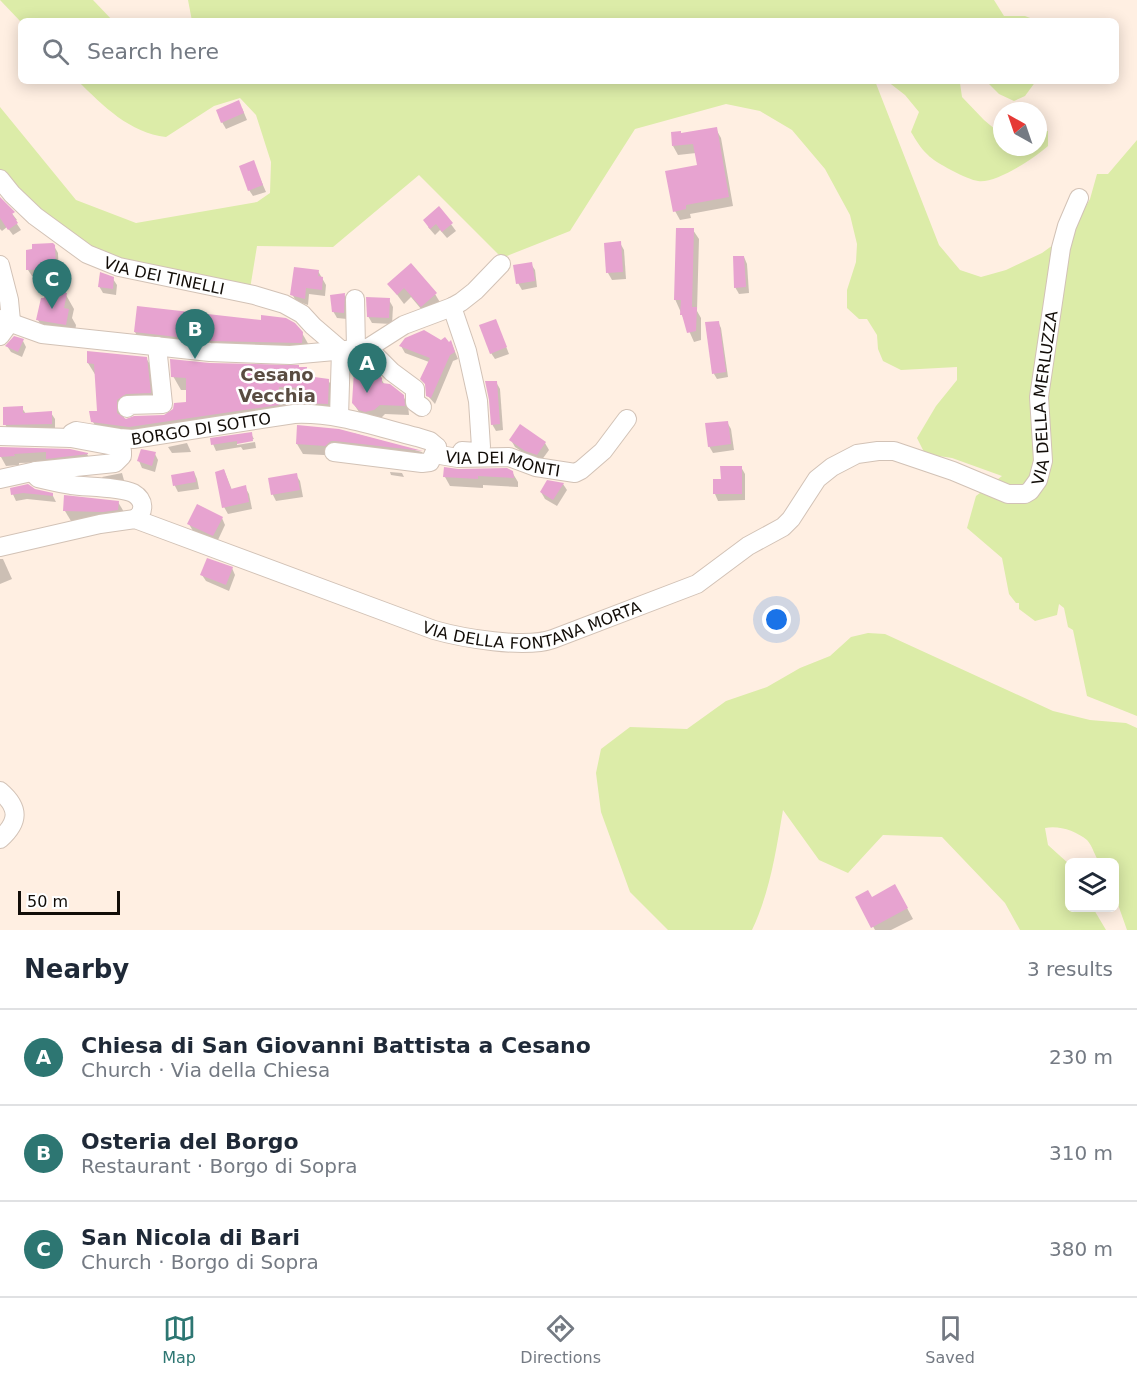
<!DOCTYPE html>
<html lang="en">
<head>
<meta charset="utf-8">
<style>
  :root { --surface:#fff; --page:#f6f6f7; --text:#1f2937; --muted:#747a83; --line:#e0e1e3; --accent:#2d7672 }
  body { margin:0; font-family:"DejaVu Sans",sans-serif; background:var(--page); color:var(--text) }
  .controls { position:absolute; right:18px; bottom:18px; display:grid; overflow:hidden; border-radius:9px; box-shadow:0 3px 15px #0003 }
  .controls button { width:54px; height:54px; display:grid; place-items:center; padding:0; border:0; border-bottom:2px solid var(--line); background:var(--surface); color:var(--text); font:30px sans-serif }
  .compass { position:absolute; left:993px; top:102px; width:54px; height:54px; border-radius:50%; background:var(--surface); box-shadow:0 3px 15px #0003; rotate:320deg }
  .scale { position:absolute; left:18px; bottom:15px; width:102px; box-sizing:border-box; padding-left:6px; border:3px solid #120d08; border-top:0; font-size:16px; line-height:21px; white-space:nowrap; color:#120d08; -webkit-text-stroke:4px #fff; paint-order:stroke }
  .you { position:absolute; left:777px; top:620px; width:21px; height:21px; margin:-15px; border:4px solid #fff; border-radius:50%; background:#1a73e8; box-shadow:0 0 0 9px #1a73e833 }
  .badge { display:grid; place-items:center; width:39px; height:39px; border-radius:50%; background:var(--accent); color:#fff; font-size:20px; font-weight:700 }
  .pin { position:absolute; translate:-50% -50px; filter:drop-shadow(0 2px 3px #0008) }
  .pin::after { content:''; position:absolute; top:32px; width:21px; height:18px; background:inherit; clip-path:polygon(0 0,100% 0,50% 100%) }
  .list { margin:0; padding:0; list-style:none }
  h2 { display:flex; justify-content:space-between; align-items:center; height:78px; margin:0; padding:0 24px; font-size:26px }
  h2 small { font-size:20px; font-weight:400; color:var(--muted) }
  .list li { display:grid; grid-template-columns:39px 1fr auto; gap:18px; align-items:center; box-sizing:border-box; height:96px; padding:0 24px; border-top:2px solid var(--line) }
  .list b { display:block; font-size:22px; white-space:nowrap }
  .list p { margin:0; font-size:20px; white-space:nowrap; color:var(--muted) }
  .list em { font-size:20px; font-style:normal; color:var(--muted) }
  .icon { flex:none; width:33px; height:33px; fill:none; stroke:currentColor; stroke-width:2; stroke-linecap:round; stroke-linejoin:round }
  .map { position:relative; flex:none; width:1137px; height:930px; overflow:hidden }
  .search { position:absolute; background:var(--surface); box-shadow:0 3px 15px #0003; left:18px; right:18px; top:18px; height:66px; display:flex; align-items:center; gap:15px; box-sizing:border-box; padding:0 21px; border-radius:9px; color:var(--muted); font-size:22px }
  .sheet { height:366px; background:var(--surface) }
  nav { display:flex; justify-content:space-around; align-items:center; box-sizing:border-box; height:84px; border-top:2px solid var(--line); background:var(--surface); font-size:16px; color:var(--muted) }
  nav a { display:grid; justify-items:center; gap:3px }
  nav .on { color:var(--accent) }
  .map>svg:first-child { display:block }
</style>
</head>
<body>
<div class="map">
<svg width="1137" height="930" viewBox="0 0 1137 930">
  <rect width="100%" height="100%" fill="#ffefe2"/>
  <g fill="#dceca8">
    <path d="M0 0H93L113 21 21 22Z"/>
    <path d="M188 0H994L1004 16H1025L1038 21H192Z"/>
    <path d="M78 81H875L939 245 960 270 981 277 1006 270 1042 253 1071 232 1090 199 1097 174H1108L1137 140V716L1087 696 1073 630 1068 627 1064 608 1059 604 1057 615 1035 621 1019 609V603H1016L1009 594 1002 558 967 528 976 496 1002 476 952 458 925 454 917 438 936 406 957 380V367L901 370 883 361 878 349 877 335 867 319H859L847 308V290L856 262 857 244 850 215 825 169 792 130 760 111 726 104 635 129 570 231 502 258 419 175 333 247 257 246 250 289 100 254 53 224 0 171V107L76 200 136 223 257 202 270 193 271 162 256 115 240 98 214 106 166 137C130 133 103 106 78 81Z"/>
    <path d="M887 81H963L960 83 962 97 984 120 1002 135V147H1038V130L1048 131V146C1035 158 995 184 978 181 968 180 934 162 928 155 921 149 916 140 911 132L919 112 905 95Z"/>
    <path d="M986 81H1036L1025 96 1014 101 999 94Z"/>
    <path d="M868 633 885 634 1053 711 1090 720 1126 723 1137 728V930H1127L1115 896 1114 862H1099C1095 856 1092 845 1087 840 1076 831 1059 825 1045 828L1048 845 1069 864 1070 908H1093L1106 930H1020L1005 903 942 837 883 835 848 873 819 860 783 810C776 851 770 892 752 930H668L630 892 601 812 596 773 601 749 630 727 687 729 726 701 767 687 800 668 830 656 851 637Z"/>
  </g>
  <g fill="#0003">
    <path d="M242 108 247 120 226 129 222 122Z"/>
    <path d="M716 129 721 138 733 206 690 214 691 218 680 220 675 211 699 166 696 153 678 155 673 146 682 135Z"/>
    <path d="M253 162 266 192 253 196 249 190Z"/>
    <path d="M0 198 17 220 15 221 21 230 13 235 7 227 2 231 0 229Z"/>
    <path d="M439 208 456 231 447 238 440 230 435 235 428 227Z"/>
    <path d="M693 230 699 239 697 311 701 318V340L694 342 675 299Z"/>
    <path d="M620 243 624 250 626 279 612 280 608 273 606 244Z"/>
    <path d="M54 246 58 253 59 275 32 276 28 270Z"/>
    <path d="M744 257 747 264 749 293 739 294 735 287Z"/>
    <path d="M531 264 535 270 537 287 522 290 518 283Z"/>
    <path d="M318 271 326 285 325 296 309 294 308 305 296 301 292 294Z"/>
    <path d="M113 279 117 285 116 295 103 293 99 286Z"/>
    <path d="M389 284 435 294 441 304 427 316 411 297 404 304Z"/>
    <path d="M66 295 74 309 72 318 76 325 74 339 46 334 38 320Z"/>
    <path d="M345 295 348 301 347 319 337 318 333 311Z"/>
    <path d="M389 300 393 307 392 324 372 323 368 316Z"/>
    <path d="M496 321 509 354 495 359 491 353Z"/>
    <path d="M718 322 721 328 728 377 717 379 714 374Z"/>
    <path d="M135 332 302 333 310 347 143 346Z"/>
    <path d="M23 341 26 347 22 357 11 352 7 346Z"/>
    <path d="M441 342 449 344 451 342 458 359 453 361 435 404 428 396 429 362 405 353 401 346Z"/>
    <path d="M146 358 154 371 157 406 124 413V419L164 417 187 404V390H181L173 376 307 369 312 378 328 380 336 393 335 417 313 416 305 401 286 400V418L101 435 93 422 99 412 96 376 88 363Z"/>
    <path d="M381 379 385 385 403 396 408 405 409 415 385 414 380 419 359 412 353 403Z"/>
    <path d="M496 382 500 389 503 430 496 431 492 424Z"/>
    <path d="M22 408 26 414 51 413 55 419V430L9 431 5 424Z"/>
    <path d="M727 422 731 429 734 450 713 453 709 446Z"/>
    <path d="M353 433 422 452 427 460 303 454 297 444Z"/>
    <path d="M251 434 254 439 237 442V445L255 442 256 448 243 450 241 447 216 451 213 444Z"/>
    <path d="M511 440 545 443 549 450 541 461 530 457 515 447Z"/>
    <path d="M187 443 191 452 172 453 168 447Z"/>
    <path d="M0 448 87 454 93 464 50 462 19 463V465L6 466 1 457Z"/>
    <path d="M155 454 158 460 155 472 142 468 139 461Z"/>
    <path d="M741 467 745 474V500L718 501 715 494 714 481H722Z"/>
    <path d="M224 470 232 490 245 487 249 494 252 509 228 514 224 507Z"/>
    <path d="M194 472 197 479 199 489 178 492 175 486 173 476Z"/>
    <path d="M390 472 402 473 404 477 391 475Z"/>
    <path d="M512 472 518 482V487L483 485V488L450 486 445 477Z"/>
    <path d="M122 473 125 484 105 482 102 477Z"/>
    <path d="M296 475 300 481 303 497 276 501 273 495 270 479Z"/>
    <path d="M563 484 567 490 557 506 545 499 541 492Z"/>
    <path d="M11 490H35L52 494 56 502 27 499 16 501Z"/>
    <path d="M118 502 124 512 110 522 71 521 65 511Z"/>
    <path d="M222 518 225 525 217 542 193 531 189 524Z"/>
    <path d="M0 559H3L12 579 0 584Z"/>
    <path d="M232 568 235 575 229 591 206 581 202 575Z"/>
    <path d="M895 886 913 919 891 930H875L857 897 871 899Z"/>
  </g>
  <g fill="#e7a3d0">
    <path d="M239 100 244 113 221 123 216 110Z"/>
    <path d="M717 127 729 197 686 205V209L673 212 665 171 697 165 693 144 672 146 671 132 681 131V133Z"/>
    <path d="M254 160 263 185 248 191 239 166Z"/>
    <path d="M0 197 15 212 12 214 18 223 8 230 0 218Z"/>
    <path d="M439 206 453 223 442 232 436 224 430 229 423 220Z"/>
    <path d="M676 228H694L692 307H697L696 331 687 333 682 315H680L681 300H674Z"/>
    <path d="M621 241 623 272 606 273 604 243Z"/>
    <path d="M53 243 55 245 56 269 26 270V250L32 249V244Z"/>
    <path d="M733 256H744L746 287 734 288Z"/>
    <path d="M532 262 535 281 516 284 513 265Z"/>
    <path d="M411 263 437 293 421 307 404 288 397 295 387 284Z"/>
    <path d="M294 267 319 270 318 276 323 277 322 290 306 288 305 299 290 295Z"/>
    <path d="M100 272 114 277 113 289 98 287Z"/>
    <path d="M45 289 67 293 64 308 69 309 66 325 36 320 41 298H44Z"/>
    <path d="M345 293 344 313 332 312 330 295Z"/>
    <path d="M366 297 390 298 389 318 367 317Z"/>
    <path d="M137 306 261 320V315L286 318 295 323 303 332 302 343 211 341 134 332Z"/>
    <path d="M496 319 507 347 490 354 479 325Z"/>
    <path d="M719 321 726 372 712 374 705 322Z"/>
    <path d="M424 330 441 340 445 337 449 342 451 340 455 352 450 355 431 398 426 396 425 384 420 379 430 358 399 346 405 338Z"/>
    <path d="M14 336 24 339 18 352 5 346Z"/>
    <path d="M87 351 147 357 151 393 126 394 117 400V413L126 419 134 416 164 415 173 409 174 403 186 402V378L171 377 170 359 210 363 299 365V367H307V376L329 379 328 404 304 403 305 388 279 387V405L129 427 91 422 89 411H97L94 364 87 363Z"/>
    <path d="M354 371 380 376 382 378V383L390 384 404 395 405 406 380 405 374 410 365 412 359 410 352 403Z"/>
    <path d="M485 381H497L500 424 491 425 489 400Z"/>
    <path d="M23 406V413L52 411V424L3 425V407Z"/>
    <path d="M728 421 731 444 708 447 705 423Z"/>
    <path d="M520 424 546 442 537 455 525 451 509 440Z"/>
    <path d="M297 425 339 429 423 451 335 441H331L325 446 296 444Z"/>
    <path d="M252 432 253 441 237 444V441L211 445 210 438Z"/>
    <path d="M0 447 70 449 88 453V454L46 459V452L14 454 15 456 0 457Z"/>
    <path d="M141 449 156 452 152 466 137 461Z"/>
    <path d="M720 466H742V494H713V479H721Z"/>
    <path d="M444 467 458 469 507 468 513 471 514 478 478 476V479L443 477Z"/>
    <path d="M224 469 231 489 246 485 249 502 222 508 215 472Z"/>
    <path d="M194 471 196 482 173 486 171 475Z"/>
    <path d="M297 473 300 490 271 495 268 478Z"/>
    <path d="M547 480 564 483 553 500 540 492Z"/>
    <path d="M28 484 35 489 53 493V496L23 493 11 495 10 488Z"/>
    <path d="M64 495 119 501 118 510 103 512 63 511Z"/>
    <path d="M197 504 223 517 213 536 187 524Z"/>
    <path d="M207 558 233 567 226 585 200 575Z"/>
    <path d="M895 884 908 908 871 928 855 897 868 890 872 897Z"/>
  </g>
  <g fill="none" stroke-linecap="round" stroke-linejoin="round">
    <defs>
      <g id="minor">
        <path id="s1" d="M0 179 12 194 35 216 87 254 119 267 254 295 284 304 302 314 313 326 341 350"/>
        <path d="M0 265 9 300 11 321"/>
        <path d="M355 299 356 349"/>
        <path d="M452 307 467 351 478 401 481 447 477 452 462 451"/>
        <path d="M0 319 42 334 210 352 290 355 368 348 404 325 452 307 461 302 475 291 501 264"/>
        <path d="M0 336 11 321"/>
        <path d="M368 348 392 372 415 389V402L422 407"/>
        <path d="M127 408V405L163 404 157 346"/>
        <path d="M339 417 341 350"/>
        <path d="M0 436 71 438 119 447 122 451V456L115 463 36 471 35 475 38 478C49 481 60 483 71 485 86 487 121 487 133 493 145 500 145 512 135 519"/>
        <path id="s2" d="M71 438 72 433 76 431 119 438 133 439 294 414C336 412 377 427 417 437L430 441 437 447"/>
        <path d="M334 452 422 463 430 462 437 447"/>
        <path id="s3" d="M434 454 458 458 509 457 536 467 575 473 581 470 603 451 627 419"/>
        <path d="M0 479 36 471"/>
        <path id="s4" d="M0 547 100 524 135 519 434 630C462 638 525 649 553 639L697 584 748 546 783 527 791 519 817 479 832 467 857 454 878 451H894L953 471 1008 494H1025L1030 491 1038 480 1043 461 1039 397 1061 248 1067 226 1079 198"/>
        <path d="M0 791C20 808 19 822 0 839"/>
      </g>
    </defs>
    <use href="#minor" stroke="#d2c2b6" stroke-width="20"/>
    <use href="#minor" stroke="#fff" stroke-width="18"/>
  </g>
  <g text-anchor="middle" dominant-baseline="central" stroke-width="5" stroke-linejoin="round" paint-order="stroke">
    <g font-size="16" fill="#120d08" stroke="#fff">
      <text stroke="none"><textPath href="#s1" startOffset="196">VIA DEI TINELLI</textPath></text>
      <text stroke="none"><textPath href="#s4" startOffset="1220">VIA DELLA MERLUZZA</textPath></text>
      <text stroke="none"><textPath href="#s2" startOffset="136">BORGO DI SOTTO</textPath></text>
      <text stroke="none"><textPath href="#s3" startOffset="70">VIA DEI MONTI</textPath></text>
      <text stroke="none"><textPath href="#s4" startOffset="558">VIA DELLA FONTANA MORTA</textPath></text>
    </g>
    <g font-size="18" font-weight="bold" fill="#594c41" stroke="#fff">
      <text x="277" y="374">Cesano<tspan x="277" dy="21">Vecchia</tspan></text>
    </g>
  </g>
</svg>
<div class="controls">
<button><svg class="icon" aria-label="layers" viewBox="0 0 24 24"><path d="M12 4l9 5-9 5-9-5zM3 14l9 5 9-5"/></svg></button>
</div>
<svg class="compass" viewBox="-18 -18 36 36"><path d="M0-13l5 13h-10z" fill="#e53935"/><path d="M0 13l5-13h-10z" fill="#747a83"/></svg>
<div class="scale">50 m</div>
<div class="you"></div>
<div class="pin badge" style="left:367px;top:393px">A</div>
<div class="pin badge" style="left:195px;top:359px">B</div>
<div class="pin badge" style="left:52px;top:309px">C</div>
<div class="search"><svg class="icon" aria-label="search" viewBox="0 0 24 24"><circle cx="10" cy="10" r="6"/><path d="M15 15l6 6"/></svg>Search here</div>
</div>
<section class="sheet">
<h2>Nearby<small>3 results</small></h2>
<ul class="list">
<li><span class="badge">A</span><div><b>Chiesa di San Giovanni Battista a Cesano</b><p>Church · Via della Chiesa</p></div><em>230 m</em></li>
<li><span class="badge">B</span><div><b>Osteria del Borgo</b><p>Restaurant · Borgo di Sopra</p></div><em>310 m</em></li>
<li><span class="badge">C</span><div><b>San Nicola di Bari</b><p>Church · Borgo di Sopra</p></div><em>380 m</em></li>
</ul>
</section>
<nav>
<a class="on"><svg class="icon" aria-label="map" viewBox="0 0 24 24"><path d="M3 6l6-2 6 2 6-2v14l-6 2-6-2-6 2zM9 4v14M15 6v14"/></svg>Map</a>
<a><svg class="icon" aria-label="directions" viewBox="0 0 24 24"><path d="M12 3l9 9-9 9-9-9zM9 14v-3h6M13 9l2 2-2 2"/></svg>Directions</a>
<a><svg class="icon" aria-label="saved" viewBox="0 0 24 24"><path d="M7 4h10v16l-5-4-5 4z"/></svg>Saved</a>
</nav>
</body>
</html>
